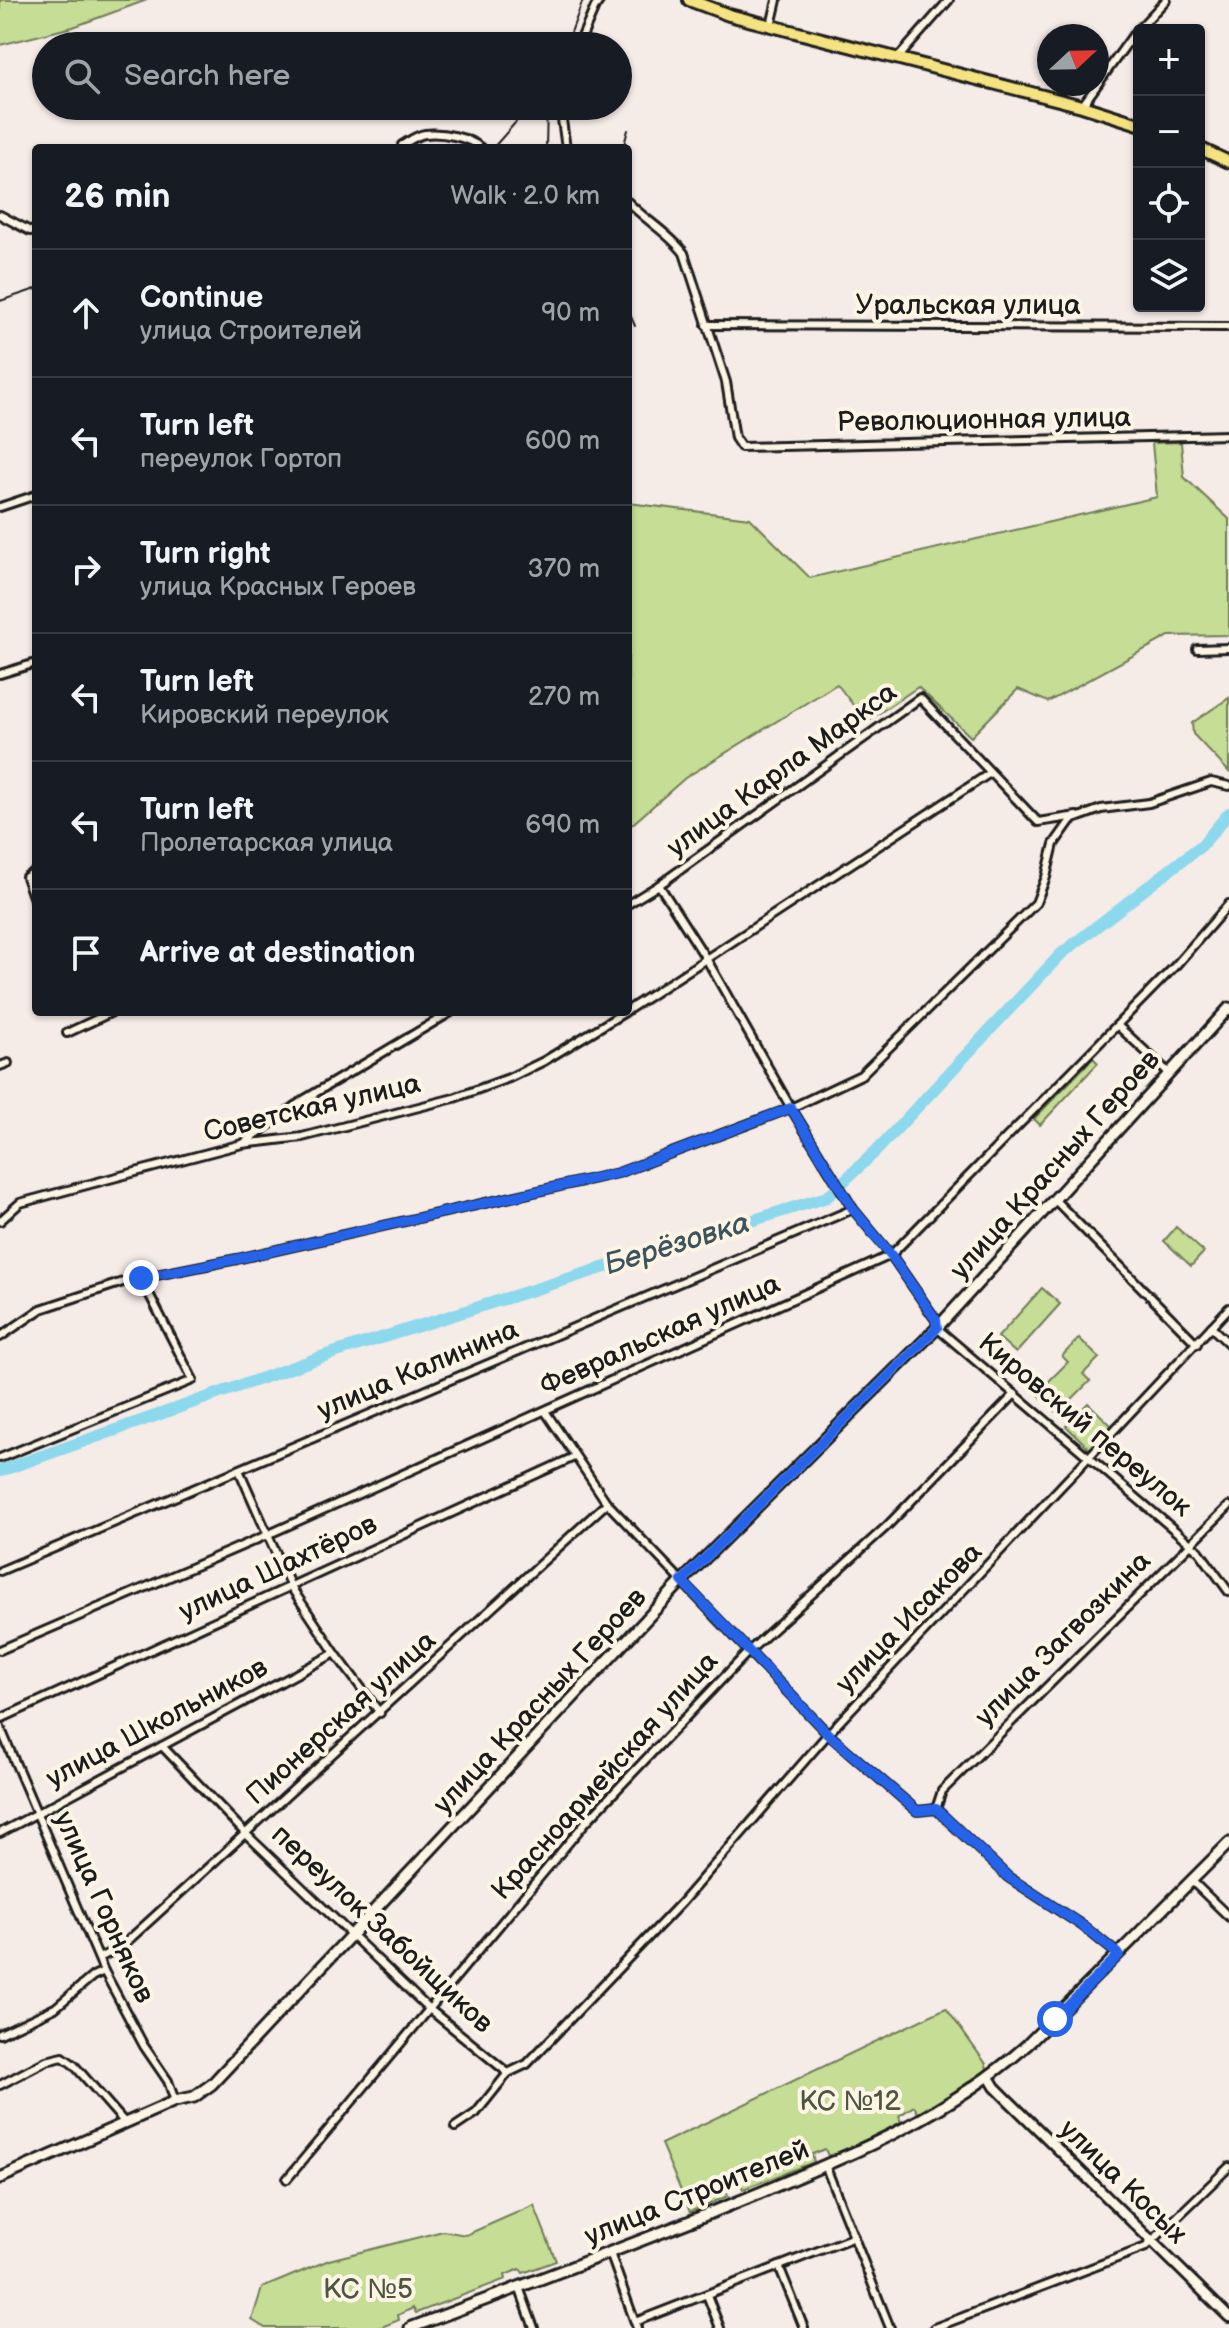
<!DOCTYPE html>
<html lang="en">
<head>
<meta charset="utf-8">
<style>
  :root { --surface:#171b24; --page:#242831; --text:#f1f3f6; --muted:#9ea1a6; --line:#363941 }
  body { margin:0; font-family:"Balsamiq Sans",sans-serif; background:var(--page); color:var(--text) }
  .controls { position:absolute; right:24px; top:24px; display:grid; overflow:hidden; border-radius:8px; box-shadow:0 2px 6px #0004 }
  .controls button { width:72px; height:72px; display:grid; place-items:center; padding:0; border:0; border-bottom:2px solid var(--line); background:var(--surface); color:var(--text); font:40px sans-serif }
  .compass { position:absolute; left:1037px; top:24px; width:72px; height:72px; border-radius:50%; background:var(--surface); box-shadow:0 2px 6px #0004; rotate:68deg }
  .stop { position:absolute; width:24px; height:24px; margin:-18px; border:6px solid #2563eb; border-radius:50%; background:#fff }
  .stop.end { background:#2563eb; border-color:#fff; box-shadow:0 2px 8px #0008 }
  .list { margin:0; padding:0; list-style:none }
  h2 { display:flex; justify-content:space-between; align-items:center; height:104px; margin:0; padding:0 32px; font-size:34px }
  h2 small { font-size:26px; font-weight:400; color:var(--muted) }
  .list li { display:grid; grid-template-columns:52px 1fr auto; gap:24px; align-items:center; box-sizing:border-box; height:128px; padding:0 32px; border-top:2px solid var(--line) }
  .list b { display:block; font-size:30px; white-space:nowrap }
  .list p { margin:0; font-size:26px; white-space:nowrap; color:var(--muted) }
  .list em { font-size:26px; font-style:normal; color:var(--muted) }
  .icon { flex:none; width:44px; height:44px; fill:none; stroke:currentColor; stroke-width:2; stroke-linecap:round; stroke-linejoin:round }
  .map { position:relative; flex:none; width:1229px; height:2328px; overflow:hidden }
  .search { position:absolute; background:var(--surface); box-shadow:0 2px 6px #0004; left:32px; top:32px; width:600px; height:88px; display:flex; align-items:center; gap:20px; box-sizing:border-box; padding:0 28px; border-radius:44px; color:var(--muted); font-size:30px }
  .panel { position:absolute; background:var(--surface); box-shadow:0 2px 6px #0004; left:32px; top:144px; width:600px; height:872px; border-radius:8px }
  .map>svg:first-child { display:block }
</style>
</head>
<body>
<div class="map">
<svg width="1229" height="2328" viewBox="0 0 1229 2328">
  <rect width="100%" height="100%" fill="#f5ebe7"/>
  <filter id="ink" filterUnits="userSpaceOnUse"><feTurbulence type="fractalNoise" baseFrequency=".0125" numOctaves="2"/><feDisplacementMap in="SourceGraphic" scale="16" xChannelSelector="R" yChannelSelector="G"/><feConvolveMatrix kernelMatrix="1 2 1 2 8 2 1 2 1" color-interpolation-filters="sRGB"/></filter>
  <g filter="url(#ink)">
    <g fill="#c5dd94" stroke="#707c58" stroke-width="2">
      <path d="M0 0H147L73 27 0 45Z"/>
      <path d="M1181 442 1184 477 1229 519V635L1169 636 1048 702 1018 689 971 737 918 687 866 722 837 684 685 778 628 828V503L750 518 810 578 1157 497 1152 443Z"/>
      <path d="M1229 698V772L1193 734 1192 723Z"/>
      <path d="M1093 1058 1098 1063 1040 1125 1034 1119Z"/>
      <path d="M1176 1227 1204 1252 1191 1266 1164 1241Z"/>
      <path d="M1042 1288 1060 1304 1016 1353 998 1337Z"/>
      <path d="M1079 1338 1099 1358 1083 1374 1090 1381 1058 1413 1037 1393 1068 1362 1062 1356Z"/>
      <path d="M1088 1403 1114 1428 1093 1452 1066 1426Z"/>
      <path d="M946 2008 986 2064 987 2070 919 2115 914 2106 899 2116 902 2127 828 2156 825 2149 812 2154 814 2162 743 2189 740 2182 726 2189 728 2196 690 2212 661 2144Z"/>
      <path d="M534 2205 556 2261 523 2273 520 2269 505 2275 506 2279 416 2313 413 2308 398 2315 399 2320 379 2328H265L252 2320 262 2288 329 2260 443 2231 466 2235Z"/>
    </g>
    <g fill="none" stroke-linecap="round" stroke-linejoin="round">
      <path stroke="#8cd8ec" stroke-width="12" d="M0 1471 327 1355 827 1197 876 1151 1061 954 1202 845 1229 813"/>
      <defs>
        <g id="minor">
          <path d="M771 26 777 0"/>
          <path d="M578 46 595 7 600 0"/>
          <path d="M897 59 949 0"/>
          <path d="M560 106 566 148"/>
          <path d="M1082 106 1133 35 1166 0"/>
          <path d="M402 145C409 141 417 135 425 134 442 132 468 137 481 148"/>
          <path d="M628 202C645 220 669 233 684 253L726 382 735 438 741 447 1229 435"/>
          <path d="M0 215 30 231H36"/>
          <path d="M706 325 1229 327"/>
          <path d="M0 507 36 495"/>
          <path d="M1197 649 1229 648"/>
          <path d="M0 674 36 663"/>
          <path d="M36 871 26 877 36 905"/>
          <path d="M659 885 707 960 791 1108 853 1209 891 1255 936 1320 937 1328 1199 1551 1229 1592"/>
          <path d="M628 904 659 885 920 698 1038 822 1077 816"/>
          <path d="M628 1010 990 773"/>
          <path d="M1118 1026 1168 1072"/>
          <path d="M67 1033 112 1012"/>
          <path d="M0 1066 8 1063"/>
          <path d="M244 1143 305 1099 451 1012"/>
          <path d="M1054 1199 1197 1344"/>
          <path d="M0 1221 20 1203 94 1183 242 1144 302 1137 454 1098 509 1078 544 1061 625 1012"/>
          <path d="M1211 1327 1229 1344"/>
          <path d="M0 1337 41 1309 126 1281 237 1259 618 1173 791 1108 861 1075 1036 903 1046 877 1054 844 1071 820 1101 809 1149 803 1211 782 1229 786"/>
          <path d="M545 1411 607 1503 828 1734 917 1811 936 1809 1008 1877 1083 1926 1119 1955"/>
          <path d="M0 1458 193 1380 141 1278"/>
          <path d="M239 1470 291 1587 335 1653 380 1713"/>
          <path d="M0 1571 853 1209"/>
          <path d="M0 1650 267 1535 891 1255 1176 965 1229 904"/>
          <path d="M0 1719 574 1457"/>
          <path d="M0 1727 104 1971 144 2046 168 2081 175 2101"/>
          <path d="M162 1746 246 1834 428 2008 508 2073"/>
          <path d="M936 1809 942 1791 1229 1506"/>
          <path d="M0 1833 335 1653"/>
          <path d="M1192 1881 1229 1917"/>
          <path d="M99 1958 121 1947 607 1503"/>
          <path d="M0 2034 55 2008 93 1976 104 1971"/>
          <path d="M0 2085 46 2061 63 2057 74 2065 125 2123"/>
          <path d="M455 2127 476 2113 508 2073 527 2064 681 1903 828 1734 1229 1308"/>
          <path d="M825 2165 890 2328"/>
          <path d="M287 2179 585 1823 748 1652 887 1526 1015 1394"/>
          <path d="M610 2253 637 2328"/>
          <path d="M779 2266 804 2328"/>
          <path d="M519 2287 534 2328"/>
          <path d="M707 2295 720 2328"/>
          <path d="M635 2322 854 2237"/>
          <path d="M934 2328 1146 2247 1229 2167"/>
        </g>
        <path id="tertiary" d="M989 2077 995 2087 1008 2100 1229 2317"/>
        <g id="secondary">
          <path d="M0 2178 175 2101 194 2097 212 2084 682 1581 937 1328 1229 1008"/>
          <path d="M410 2328C526 2284 642 2242 757 2194 855 2153 947 2116 1027 2045L1229 1843"/>
        </g>
        <g id="primary">
          <path d="M689 0 729 15 1082 106 1139 124"/>
          <path d="M1199 148 1229 162"/>
        </g>
      </defs>
      <use href="#minor" stroke="#1c1c1c" stroke-width="12"/>
      <use href="#tertiary" stroke="#1c1c1c" stroke-width="14"/>
      <use href="#secondary" stroke="#1c1c1c" stroke-width="15"/>
      <use href="#primary" stroke="#1c1c1c" stroke-width="16"/>
      <use href="#minor" stroke="#fcf5e5" stroke-width="6"/>
      <use href="#tertiary" stroke="#fcf5e5" stroke-width="8"/>
      <use href="#secondary" stroke="#fcf5e5" stroke-width="9"/>
      <use href="#primary" stroke="#f5e382" stroke-width="10"/>
      <g stroke="#1c1c1c" stroke-width="2">
        <path d="M566 46 583 0"/>
        <path d="M493 148 530 106"/>
        <path d="M546 148 547 106"/>
        <path d="M623 148 628 130"/>
        <path d="M0 301 36 289"/>
        <path d="M628 310 635 326"/>
      </g>
    </g>
  </g>
  <g fill="none" stroke-linecap="round" stroke-linejoin="round" filter="url(#ink)">
    <path stroke="#2563eb" stroke-width="10" d="M141 1278 237 1259 618 1173 791 1108 853 1209 891 1255 936 1320 937 1328 682 1581 828 1734 917 1811 936 1809 1008 1877 1083 1926 1119 1955 1055 2019"/>
  </g>
  <g text-anchor="middle" dominant-baseline="central" stroke-width="8" stroke-linejoin="round" paint-order="stroke">
    <g font-size="28" fill="#1c1c1c" stroke="#fcf5e5">
      <text x="968" y="305">Уральская улица</text>
      <text transform="translate(984 420) rotate(-1)">Революционная улица</text>
      <text transform="translate(782 770) rotate(-36)">улица Карла Маркса</text>
      <text transform="translate(312 1108) rotate(-13)">Советская улица</text>
      <text transform="translate(1055 1165) rotate(-48)">улица Красных Героев</text>
      <text transform="translate(660 1335) rotate(-24)">Февральская улица</text>
      <text transform="translate(418 1370) rotate(-23)">улица Калинина</text>
      <text transform="translate(1085 1425) rotate(40)">Кировский переулок</text>
      <text transform="translate(278 1568) rotate(-25)">улица Шахтёров</text>
      <text transform="translate(909 1618) rotate(-46)">улица Исакова</text>
      <text transform="translate(1063 1639) rotate(-45)">улица Загвозкина</text>
      <text transform="translate(540 1701) rotate(-47)">улица Красных Героев</text>
      <text transform="translate(341 1718) rotate(-42)">Пионерская улица</text>
      <text transform="translate(157 1723) rotate(-28)">улица Школьников</text>
      <text transform="translate(605 1776) rotate(-48)">Красноармейская улица</text>
      <text transform="translate(104 1907) rotate(66)">улица Горняков</text>
      <text transform="translate(382 1929) rotate(43)">переулок Забойщиков</text>
      <text transform="translate(1123 2182) rotate(44)">улица Косых</text>
      <text transform="translate(697 2193) rotate(-22)">улица Строителей</text>
    </g>
    <g font-size="28" fill="#4f5640" stroke="#fcf5e5">
      <text x="850" y="2101">КС №12</text>
      <text x="368" y="2289">КС №5</text>
    </g>
    <g font-size="30" font-style="italic" fill="#3e545a" stroke="#fcf5e5">
      <text transform="translate(677 1244) rotate(-17)">Берёзовка</text>
    </g>
  </g>
</svg>
<div class="controls">
<button>+</button>
<button>−</button>
<button><svg class="icon" aria-label="locate" viewBox="0 0 24 24"><circle cx="12" cy="12" r="6"/><path d="M12 2v4M12 18v4M2 12h4M18 12h4"/></svg></button>
<button><svg class="icon" aria-label="layers" viewBox="0 0 24 24"><path d="M12 4l9 5-9 5-9-5zM3 14l9 5 9-5"/></svg></button>
</div>
<svg class="compass" viewBox="-18 -18 36 36"><path d="M0-13l5 13h-10z" fill="#e53935"/><path d="M0 13l5-13h-10z" fill="#9ea1a6"/></svg>
<div class="stop" style="left:1055px;top:2019px"></div>
<div class="stop end" style="left:141px;top:1278px"></div>
<div class="search"><svg class="icon" aria-label="search" viewBox="0 0 24 24"><circle cx="10" cy="10" r="6"/><path d="M15 15l6 6"/></svg>Search here</div>
<section class="panel">
<h2>26 min<small>Walk · 2.0 km</small></h2>
<ul class="list">
<li><svg class="icon" aria-label="ahead" viewBox="0 0 24 24"><path d="M12 20V5M6 11l6-6 6 6"/></svg><div><b>Continue</b><p>улица Строителей</p></div><em>90 m</em></li>
<li><svg class="icon" aria-label="left" viewBox="0 0 24 24"><path d="M17 20v-9H6M10 6l-5 5 5 5"/></svg><div><b>Turn left</b><p>переулок Гортоп</p></div><em>600 m</em></li>
<li><svg class="icon" aria-label="right" viewBox="0 0 24 24"><path d="M7 20v-9h11M14 6l5 5-5 5"/></svg><div><b>Turn right</b><p>улица Красных Героев</p></div><em>370 m</em></li>
<li><svg class="icon" aria-label="left" viewBox="0 0 24 24"><path d="M17 20v-9H6M10 6l-5 5 5 5"/></svg><div><b>Turn left</b><p>Кировский переулок</p></div><em>270 m</em></li>
<li><svg class="icon" aria-label="left" viewBox="0 0 24 24"><path d="M17 20v-9H6M10 6l-5 5 5 5"/></svg><div><b>Turn left</b><p>Пролетарская улица</p></div><em>690 m</em></li>
<li><svg class="icon" aria-label="arrive" viewBox="0 0 24 24"><path d="M6 21V4h12l-3 4 3 4H6"/></svg><div><b>Arrive at destination</b></div></li>
</ul>
</section>
</div>
</body>
</html>
